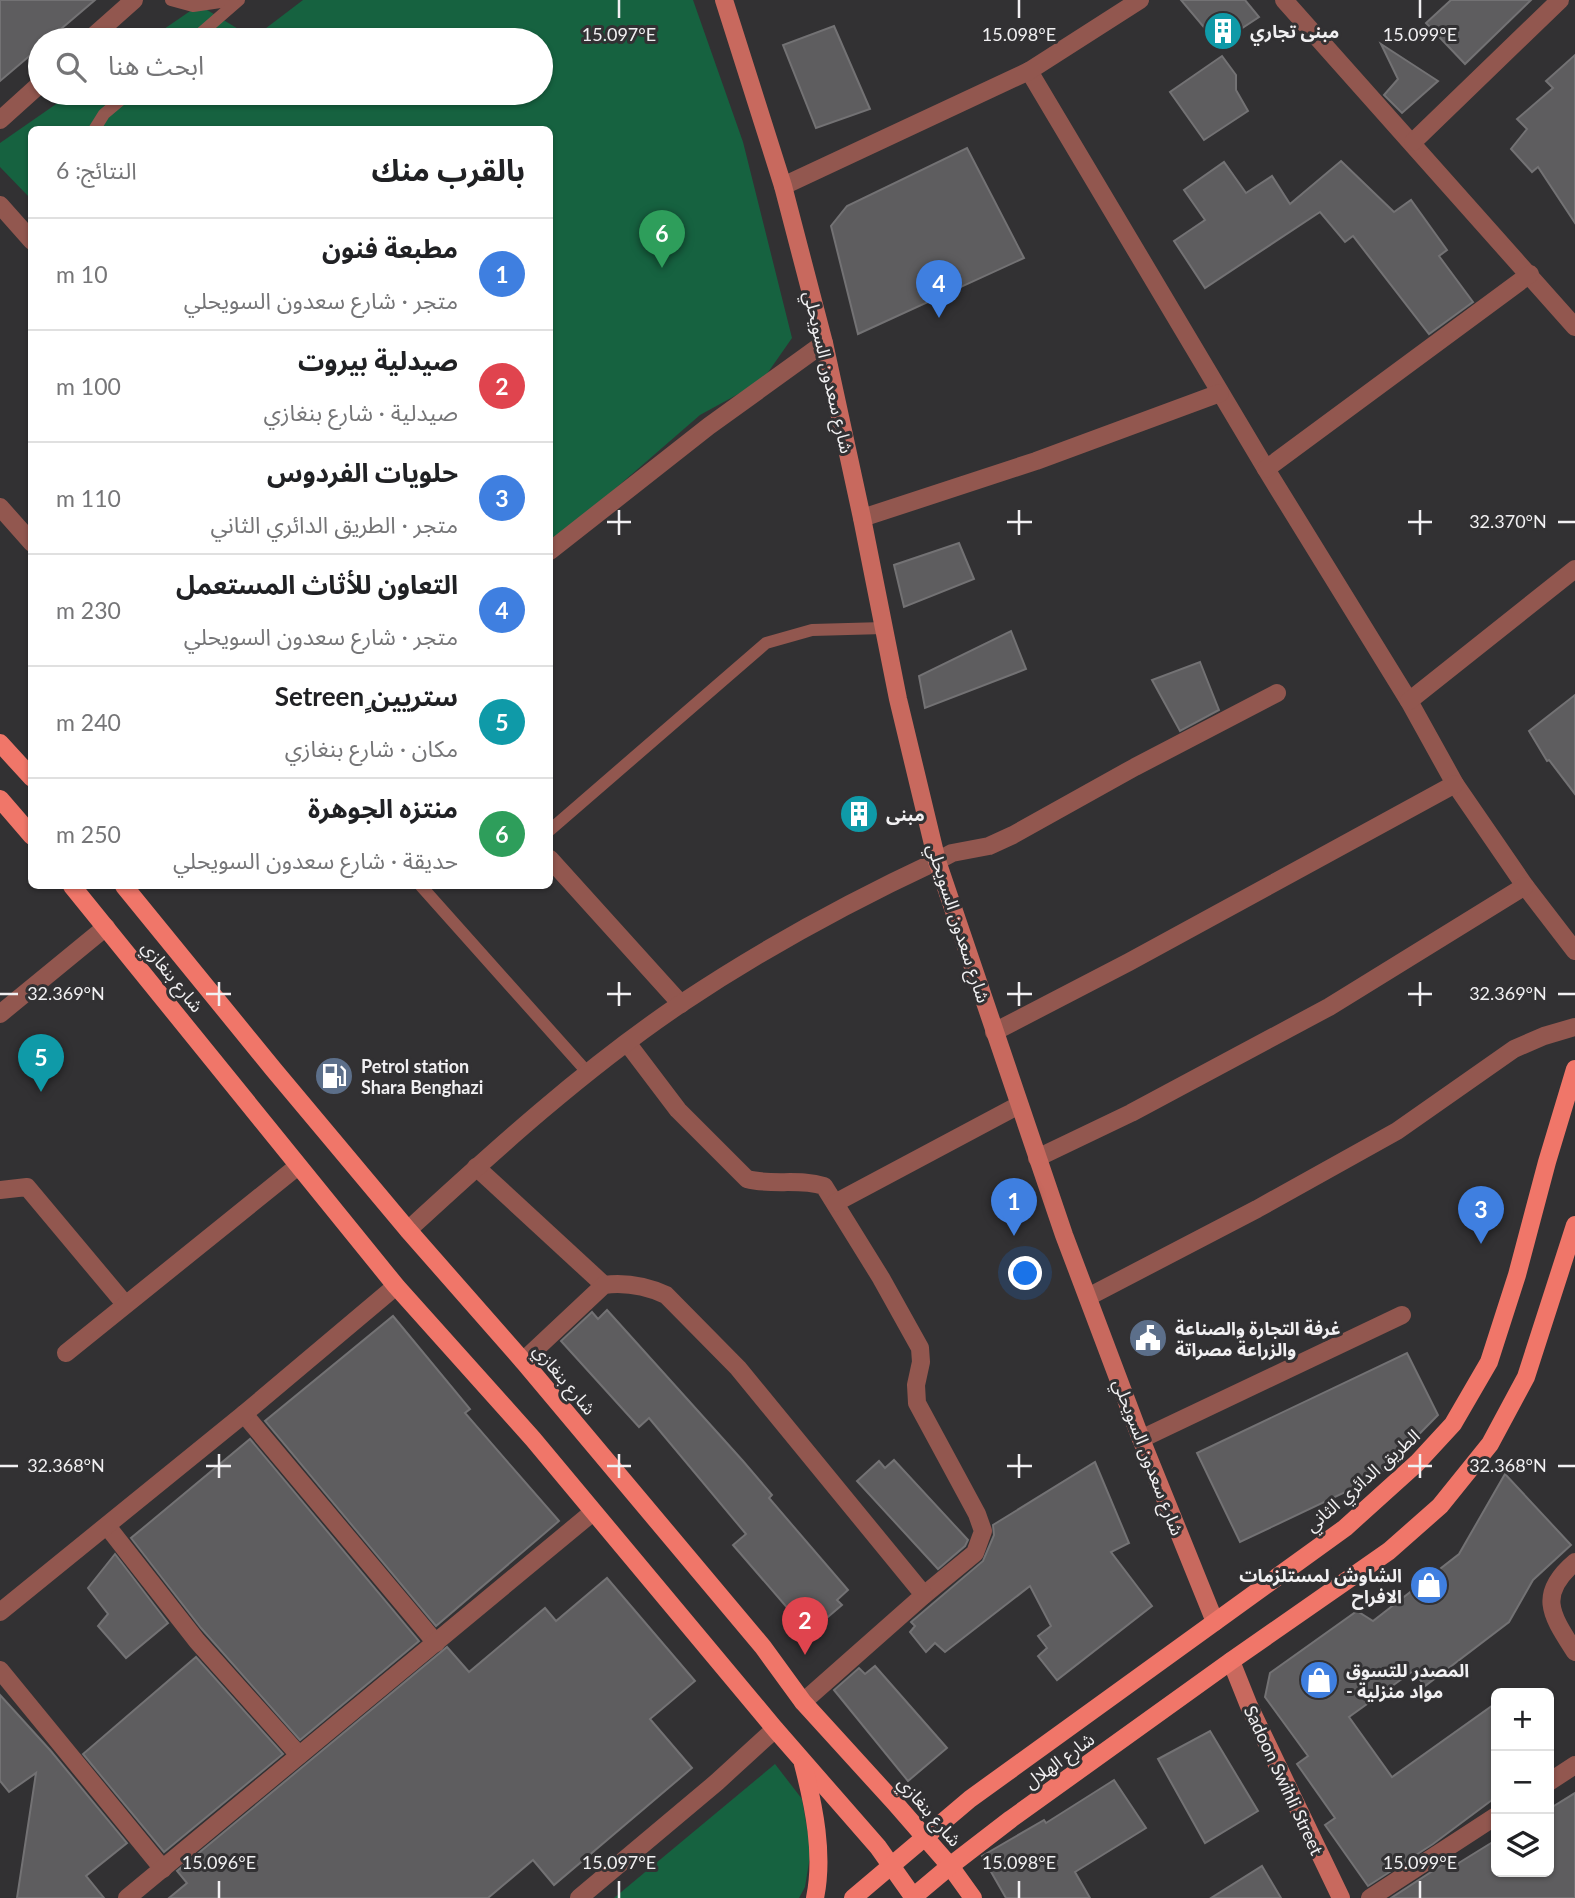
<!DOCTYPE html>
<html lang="ar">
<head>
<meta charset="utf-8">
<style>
  :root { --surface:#fff; --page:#f2f2f2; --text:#202124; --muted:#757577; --line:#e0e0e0; --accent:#3b6f68 }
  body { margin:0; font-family:Lato,"Noto Sans Arabic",sans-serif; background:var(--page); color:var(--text); direction:rtl }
  .controls { position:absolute; right:21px; bottom:21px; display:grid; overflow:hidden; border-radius:10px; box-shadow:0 2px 5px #0004 }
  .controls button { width:63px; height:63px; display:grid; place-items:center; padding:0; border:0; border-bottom:2px solid var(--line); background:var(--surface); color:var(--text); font:35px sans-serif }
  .you { position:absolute; left:1026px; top:1274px; width:24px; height:24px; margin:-18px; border:5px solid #fff; border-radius:50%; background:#1a73e8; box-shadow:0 0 0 10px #1a73e833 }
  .badge { display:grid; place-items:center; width:46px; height:46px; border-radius:50%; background:var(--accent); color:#fff; font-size:23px; font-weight:700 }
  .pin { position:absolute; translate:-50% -58px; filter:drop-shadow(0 2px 4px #0008) }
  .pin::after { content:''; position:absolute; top:37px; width:24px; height:21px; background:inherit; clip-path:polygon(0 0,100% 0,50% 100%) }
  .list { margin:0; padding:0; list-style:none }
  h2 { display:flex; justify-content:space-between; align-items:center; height:91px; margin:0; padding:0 28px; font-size:30px }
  h2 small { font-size:23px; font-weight:400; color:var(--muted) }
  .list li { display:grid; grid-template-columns:46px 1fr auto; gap:21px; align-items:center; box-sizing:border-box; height:112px; padding:0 28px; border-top:2px solid var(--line) }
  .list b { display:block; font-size:26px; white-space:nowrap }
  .list p { margin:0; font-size:23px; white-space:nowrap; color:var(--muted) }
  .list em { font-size:23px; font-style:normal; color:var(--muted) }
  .icon { flex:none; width:38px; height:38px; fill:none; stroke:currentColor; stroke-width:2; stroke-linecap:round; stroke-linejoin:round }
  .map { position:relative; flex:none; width:1575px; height:1898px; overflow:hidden; direction:ltr }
  .search { position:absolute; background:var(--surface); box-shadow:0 2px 5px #0004; left:28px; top:28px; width:525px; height:77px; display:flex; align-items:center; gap:18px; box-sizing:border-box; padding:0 24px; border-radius:38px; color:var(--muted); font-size:26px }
  .panel { position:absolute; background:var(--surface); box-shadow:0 2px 5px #0004; left:28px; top:126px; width:525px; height:763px; border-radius:10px; direction:rtl }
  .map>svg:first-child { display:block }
</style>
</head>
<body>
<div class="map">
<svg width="1575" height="1898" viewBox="0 0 1575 1898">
  <rect width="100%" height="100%" fill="#323133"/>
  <g fill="#166240">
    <path d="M303 0H693L743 142 792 338 762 381 700 415 609 494 550 542V130H32L31 196 29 197 0 167V143L72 93H541V40H148L199 5 253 38Z"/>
    <path d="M775 1764 802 1799 811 1850 805 1887 799 1898H614Z"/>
  </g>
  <g fill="#5e5d5f" stroke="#737274" stroke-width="2">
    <path d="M0 0H95L48 40H40V47L0 81Z"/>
    <path d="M1181 0H1245L1259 17 1218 44Z"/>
    <path d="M1451 0H1531L1465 64 1426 23Z"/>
    <path d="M834 26 870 109 816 128 783 45Z"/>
    <path d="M1381 44 1438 81 1402 113 1384 95 1398 79Z"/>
    <path d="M1575 55V223L1538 167 1532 172 1511 149 1527 129 1517 119 1553 88 1546 81Z"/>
    <path d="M1222 56 1236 75V90L1248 111 1204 140 1170 92Z"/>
    <path d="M967 148 1024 258 858 334 831 226 847 206Z"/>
    <path d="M1341 161 1394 212 1411 200 1447 250 1439 256 1473 302 1429 334 1353 236 1345 242 1320 212 1205 288 1174 241 1205 220 1184 190 1224 162 1246 193 1272 176 1290 204Z"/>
    <path d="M959 543 974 579 904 607 894 565Z"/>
    <path d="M1011 631 1026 669 925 708 919 676Z"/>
    <path d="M1200 662 1219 710 1180 731 1152 680Z"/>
    <path d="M1575 695V794L1549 760 1547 761 1529 731Z"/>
    <path d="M607 1310 743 1461 772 1495 769 1498 848 1590 837 1600 842 1605 809 1633 733 1545 746 1534 649 1418 639 1427 561 1341 592 1312 598 1319Z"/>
    <path d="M393 1316 470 1409 465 1413 559 1521 436 1626 265 1421Z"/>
    <path d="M1407 1353 1438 1415 1377 1477 1240 1542 1197 1453Z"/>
    <path d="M250 1439 419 1641 300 1740 201 1628 131 1538Z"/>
    <path d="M894 1460 968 1540 965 1546 938 1569 857 1481 879 1461 885 1468Z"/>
    <path d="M1095 1462 1129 1543 1111 1552 1152 1606 1057 1680 1038 1656 1047 1648 1038 1636 1051 1626 1030 1586 945 1652 935 1643 926 1652 910 1632 915 1626 911 1622 983 1561 994 1535 993 1525Z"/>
    <path d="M1505 1474 1571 1545 1533 1580 1509 1622 1425 1686 1413 1671 1349 1717 1392 1777 1496 1703V1797L1433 1844 1368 1886 1325 1825 1335 1818 1297 1764 1308 1756 1265 1697 1270 1673 1357 1611 1373 1621 1459 1554Z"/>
    <path d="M115 1554 168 1623 126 1658 98 1626 108 1614 88 1588Z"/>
    <path d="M607 1578 695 1681 650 1719 692 1768 554 1885 533 1860 488 1898H169L187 1883 177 1871 447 1647 469 1672 545 1608 556 1621Z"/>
    <path d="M196 1657 283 1754 164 1852 83 1754Z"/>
    <path d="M875 1666 947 1748 908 1781 834 1690 859 1668 865 1674Z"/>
    <path d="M0 1695 50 1750 127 1843 86 1876 104 1898H17L36 1773 9 1792 0 1781Z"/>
    <path d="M1210 1731 1258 1811 1205 1843 1158 1759Z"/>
    <path d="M1114 1780 1146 1828 1075 1872 1090 1898H1006L982 1856 1044 1820 1046 1823Z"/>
    <path d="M1575 1793V1898H1391L1445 1863 1449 1869 1496 1840V1872H1549V1809Z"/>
    <path d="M1262 1866 1281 1898H1211Z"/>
  </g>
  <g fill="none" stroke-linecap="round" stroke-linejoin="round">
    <g stroke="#92574f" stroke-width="12">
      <path d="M171 0 193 6 234 0"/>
      <path d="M193 40 239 0"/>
      <path d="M94 130 104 114 129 93"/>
      <path d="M550 830 766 643 812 630 884 628"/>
      <path d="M421 886 588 1073"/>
    </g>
    <g stroke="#92574f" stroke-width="18">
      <path d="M1284 0 1575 327"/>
      <path d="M89 40 134 0"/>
      <path d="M1029 71 1266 469 1409 701 1455 784 1525 886 1575 951"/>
      <path d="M0 120 40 84"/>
      <path d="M1413 142 1560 0"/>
      <path d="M783 186 1029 71 1140 0"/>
      <path d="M0 205 32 241"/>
      <path d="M1266 469 1530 274"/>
      <path d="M0 507 32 543"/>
      <path d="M862 518 1036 461 1220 393"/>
      <path d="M550 551 709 426 824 343"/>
      <path d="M1409 701 1575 569"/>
      <path d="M550 859 681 1004"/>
      <path d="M0 1014 106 927"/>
      <path d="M994 1032 1129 962 1455 784"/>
      <path d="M628 1044 678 1110 747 1179C772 1186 799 1178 824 1186L881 1278 920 1348 921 1362 916 1385 917 1403 977 1514 983 1531 975 1553 924 1595"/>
      <path d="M1037 1158 1131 1113 1329 1007 1525 886"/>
      <path d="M476 1167 604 1285"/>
      <path d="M0 1190 27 1187 125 1304"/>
      <path d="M835 1203 1019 1105"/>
      <path d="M408 1230C495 1150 584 1069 682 1003 763 949 849 902 937 861L952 853 989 846 1013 835 1135 767 1277 693"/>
      <path d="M1088 1297 1257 1209 1397 1131 1514 1049 1544 1036 1575 1027"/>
      <path d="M66 1353 298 1166"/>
      <path d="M523 1361 604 1285C627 1282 646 1286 666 1295L738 1368 924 1595 803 1702"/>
      <path d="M244 1414 436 1643"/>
      <path d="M1141 1439 1402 1315"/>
      <path d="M107 1526 197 1641 299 1755"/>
      <path d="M1575 1562C1536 1595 1552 1616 1575 1652"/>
      <path d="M0 1612 244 1414 396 1286"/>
      <path d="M0 1670 163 1869"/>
      <path d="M1549 1782 1575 1765"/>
      <path d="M127 1898 593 1512"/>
      <path d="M579 1898 717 1782 775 1729"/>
      <path d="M1370 1898 1496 1816"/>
    </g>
    <g stroke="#c8695e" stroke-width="18">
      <path d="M724 0 783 186 824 343 862 518 898 699 937 861 1064 1235 1141 1439 1215 1622"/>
      <path d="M1231 1661 1249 1706 1341 1898"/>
    </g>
    <g stroke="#f07669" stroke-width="18">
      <path d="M0 743 32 778"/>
      <path d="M0 799 32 836"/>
      <path d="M72 886 396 1286 533 1439 775 1729 878 1847 914 1898"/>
      <path d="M124 886 274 1070 408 1230 523 1361 763 1647 803 1702 895 1803 950 1866 973 1898"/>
      <path d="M803 1764C814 1806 824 1855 815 1898"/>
      <path d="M853 1898 970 1799 1345 1528 1417 1463 1453 1424 1489 1362 1517 1275 1547 1162 1575 1069"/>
      <path d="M912 1898 950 1866 1011 1819 1231 1661 1389 1551 1440 1506 1490 1444 1526 1377 1575 1225"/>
    </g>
  </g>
  <path fill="none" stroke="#f1f0f2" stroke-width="2.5" d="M619 0V18M1019 0V18M1420 0V18M619 510V535M1019 510V535M1420 510V535M607 522H631M1007 522H1032M1408 522H1432M1558 522H1575M219 982V1006M619 982V1006M1019 982V1006M1420 982V1006M0 994H18M206 994H231M607 994H631M1007 994H1032M1408 994H1432M1558 994H1575M219 1454V1478M619 1454V1478M1019 1454V1478M1420 1454V1478M0 1466H18M206 1466H231M607 1466H631M1007 1466H1032M1408 1466H1432M1558 1466H1575M219 1881V1898M619 1881V1898M1019 1881V1898M1420 1881V1898"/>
  <defs>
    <symbol id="building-disc" viewBox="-11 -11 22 22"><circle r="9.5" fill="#0f9aa8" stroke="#323133"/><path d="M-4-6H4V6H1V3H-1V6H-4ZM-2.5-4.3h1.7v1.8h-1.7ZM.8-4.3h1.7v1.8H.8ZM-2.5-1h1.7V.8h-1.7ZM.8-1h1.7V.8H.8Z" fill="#fff"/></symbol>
    <symbol id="fuel-disc" viewBox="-11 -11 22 22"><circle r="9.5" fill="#5c6f8a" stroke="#323133"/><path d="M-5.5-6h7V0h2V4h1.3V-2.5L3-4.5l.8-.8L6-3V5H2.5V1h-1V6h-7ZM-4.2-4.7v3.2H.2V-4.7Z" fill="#fff"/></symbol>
    <symbol id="civic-disc" viewBox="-11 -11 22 22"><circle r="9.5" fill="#5c6f8a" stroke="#323133"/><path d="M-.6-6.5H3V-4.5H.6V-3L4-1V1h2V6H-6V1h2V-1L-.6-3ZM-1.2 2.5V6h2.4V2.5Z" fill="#fff"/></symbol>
    <symbol id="shop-disc" viewBox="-11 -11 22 22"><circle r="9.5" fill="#3f7fe0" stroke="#323133"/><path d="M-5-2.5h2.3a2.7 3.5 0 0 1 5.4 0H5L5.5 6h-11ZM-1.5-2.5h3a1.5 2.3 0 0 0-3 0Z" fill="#fff"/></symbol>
  </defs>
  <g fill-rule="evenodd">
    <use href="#building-disc" x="1201" y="9" width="44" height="44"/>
    <use href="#building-disc" x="837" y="792" width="44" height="44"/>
    <use href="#fuel-disc" x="312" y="1054" width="44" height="44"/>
    <use href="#civic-disc" x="1126" y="1316" width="44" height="44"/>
    <use href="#shop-disc" x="1407" y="1563" width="44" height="44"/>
    <use href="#shop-disc" x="1297" y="1658" width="44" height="44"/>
  </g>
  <g text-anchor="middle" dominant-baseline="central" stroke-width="6" stroke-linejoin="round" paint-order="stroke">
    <g font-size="18" font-weight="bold" fill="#f1f0f2" stroke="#323133" text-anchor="start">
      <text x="1250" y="31">مبنى تجاري</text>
      <text x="886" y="814">مبنى</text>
      <text x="361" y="1066">Petrol station<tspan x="361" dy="21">Shara Benghazi</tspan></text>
      <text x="1175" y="1328">غرفة التجارة والصناعة<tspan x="1175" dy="21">والزراعة مصراتة</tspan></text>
      <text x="1402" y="1575" text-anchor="end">الشاوش لمستلزمات<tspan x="1402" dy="21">الافراح</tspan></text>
      <text x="1346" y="1670">المصدر للتسوق<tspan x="1346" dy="21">- مواد منزلية</tspan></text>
    </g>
    <g font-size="18" fill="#f1f0f2" stroke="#323133">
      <text transform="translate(829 372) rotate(77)">شارع سعدون السويحلي</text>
      <text transform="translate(959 923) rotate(72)">شارع سعدون السويحلي</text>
      <text transform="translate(173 976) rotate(51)">شارع بنغازي</text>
      <text transform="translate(565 1379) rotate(50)">شارع بنغازي</text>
      <text transform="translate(1149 1457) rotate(69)">شارع سعدون السويحلي</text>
      <text transform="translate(1362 1480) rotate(-41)">الطريق الدائري الثاني</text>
      <text transform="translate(1059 1760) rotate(-36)">شارع الهلال</text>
      <text transform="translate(1284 1780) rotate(65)">Sadoon Swihli Street</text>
      <text transform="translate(930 1811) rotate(49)">شارع بنغازي</text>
    </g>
  </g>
  <g font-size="18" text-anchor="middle" fill="#f1f0f2" stroke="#323133" stroke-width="6" stroke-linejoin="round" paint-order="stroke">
    <text x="619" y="41">15.097°E</text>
    <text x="1019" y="41">15.098°E</text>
    <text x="1420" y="41">15.099°E</text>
    <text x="1508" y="528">32.370°N</text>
    <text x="66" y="1000">32.369°N</text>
    <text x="1508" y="1000">32.369°N</text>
    <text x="66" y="1472">32.368°N</text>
    <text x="1508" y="1472">32.368°N</text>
    <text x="219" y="1869">15.096°E</text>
    <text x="619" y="1869">15.097°E</text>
    <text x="1019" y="1869">15.098°E</text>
    <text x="1420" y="1869">15.099°E</text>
  </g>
</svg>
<div class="controls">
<button>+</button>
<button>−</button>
<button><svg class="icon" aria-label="layers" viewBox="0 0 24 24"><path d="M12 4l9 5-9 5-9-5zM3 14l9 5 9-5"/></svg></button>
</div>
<div class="you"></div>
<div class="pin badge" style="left:1014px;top:1236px;background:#3f7fe0">1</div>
<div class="pin badge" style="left:805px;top:1655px;background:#e0444e">2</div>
<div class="pin badge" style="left:1481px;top:1244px;background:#3f7fe0">3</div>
<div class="pin badge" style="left:939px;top:318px;background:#3f7fe0">4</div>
<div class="pin badge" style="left:41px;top:1092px;background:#0f9aa8">5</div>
<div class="pin badge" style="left:662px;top:268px;background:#2e9e5b">6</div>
<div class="search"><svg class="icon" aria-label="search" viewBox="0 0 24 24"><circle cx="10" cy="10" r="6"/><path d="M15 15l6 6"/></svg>ابحث هنا</div>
<section class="panel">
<h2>بالقرب منك<small>النتائج: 6</small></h2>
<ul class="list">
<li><span class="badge" style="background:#3f7fe0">1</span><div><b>مطبعة فنون</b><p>متجر · شارع سعدون السويحلي</p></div><em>10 m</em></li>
<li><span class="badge" style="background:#e0444e">2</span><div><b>صيدلية بيروت</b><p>صيدلية · شارع بنغازي</p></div><em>100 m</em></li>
<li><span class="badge" style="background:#3f7fe0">3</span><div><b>حلويات الفردوس</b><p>متجر · الطريق الدائري الثاني</p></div><em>110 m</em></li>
<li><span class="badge" style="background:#3f7fe0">4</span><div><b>التعاون للأثاث المستعمل</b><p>متجر · شارع سعدون السويحلي</p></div><em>230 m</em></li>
<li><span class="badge" style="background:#0f9aa8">5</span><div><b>ستريين ٍSetreen</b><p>مكان · شارع بنغازي</p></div><em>240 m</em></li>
<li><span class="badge" style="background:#2e9e5b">6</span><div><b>منتزه الجوهرة</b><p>حديقة · شارع سعدون السويحلي</p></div><em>250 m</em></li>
</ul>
</section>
</div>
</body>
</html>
